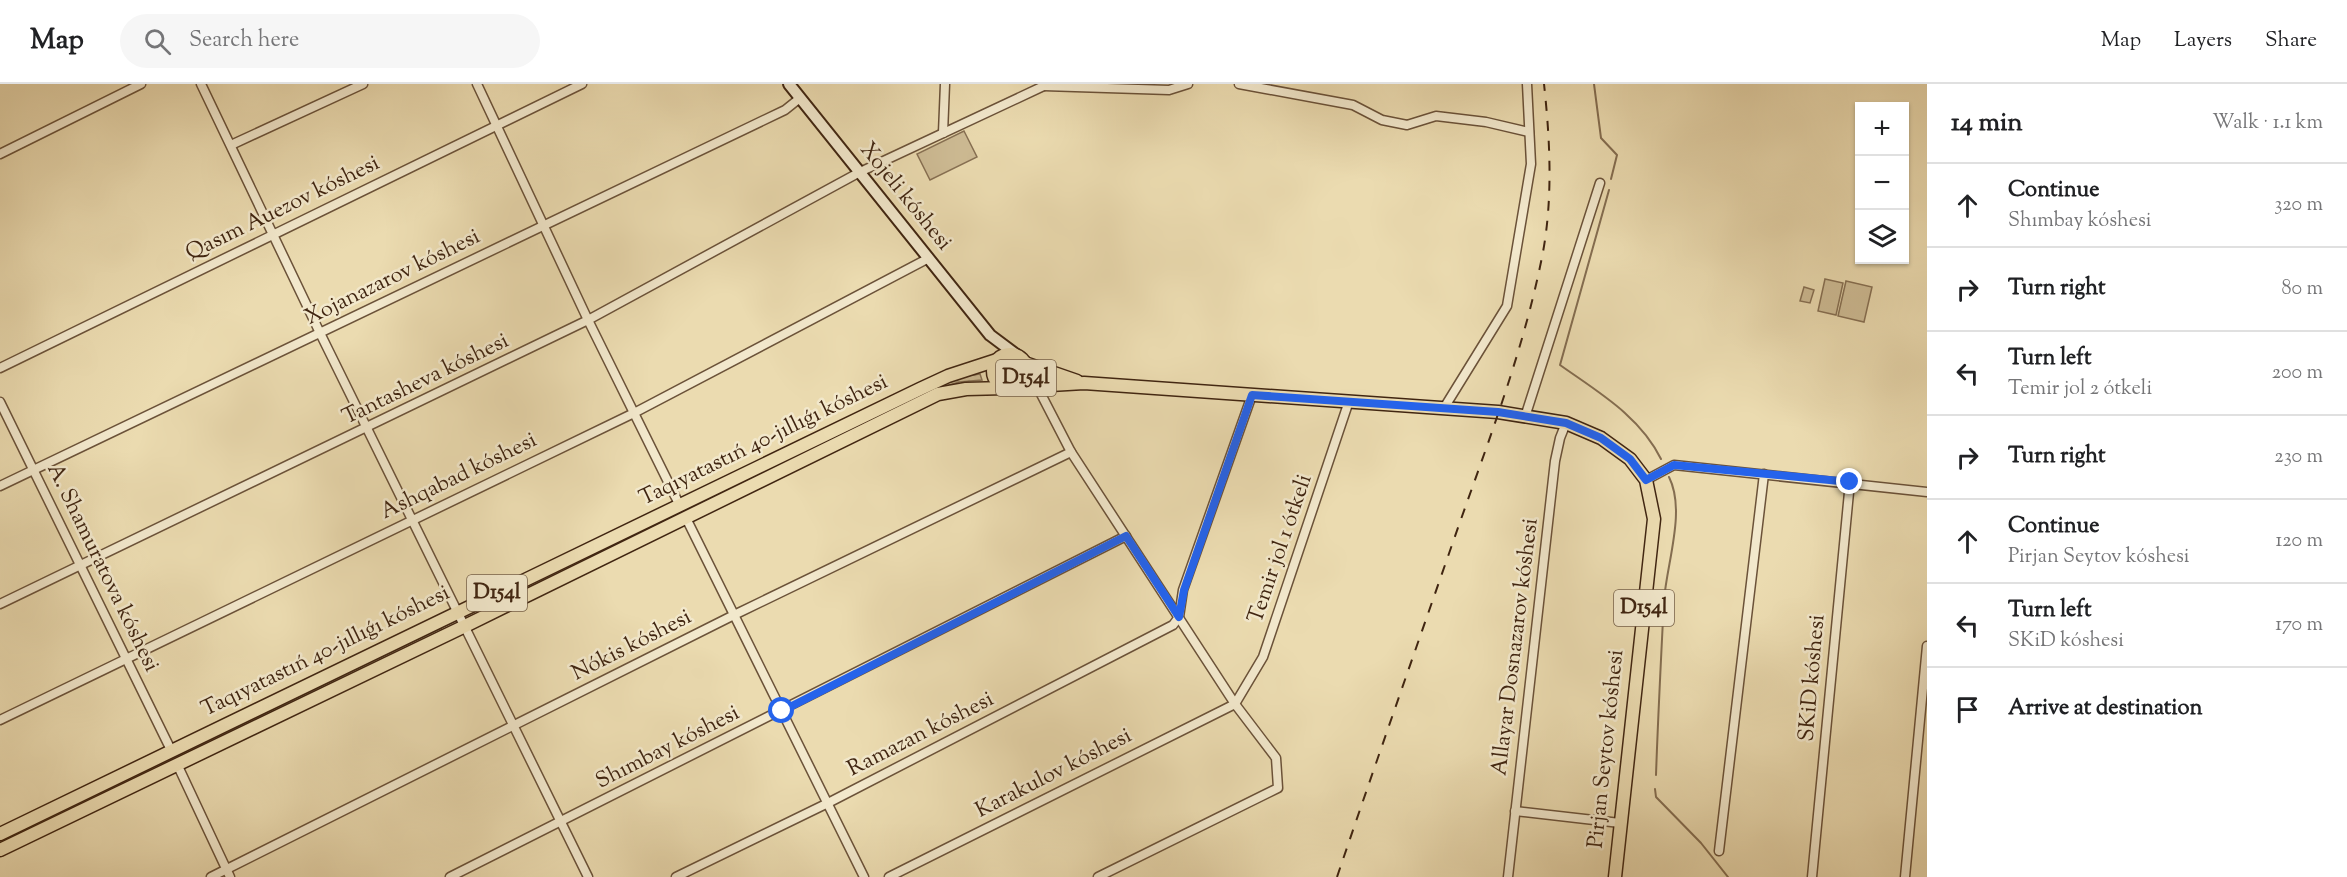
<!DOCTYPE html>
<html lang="en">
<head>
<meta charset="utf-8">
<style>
  :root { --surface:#fff; --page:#f6f6f6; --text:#202124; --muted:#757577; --line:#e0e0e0 }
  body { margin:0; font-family:"Sorts Mill Goudy",serif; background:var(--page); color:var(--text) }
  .controls { position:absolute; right:18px; top:18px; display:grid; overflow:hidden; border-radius:0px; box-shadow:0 2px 4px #0004 }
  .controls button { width:54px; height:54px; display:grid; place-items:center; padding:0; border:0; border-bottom:2px solid var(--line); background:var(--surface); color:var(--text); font:30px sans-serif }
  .stop { position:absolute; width:18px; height:18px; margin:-14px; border:4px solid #2563eb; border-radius:50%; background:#fff }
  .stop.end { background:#2563eb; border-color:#fff; box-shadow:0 2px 6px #0008 }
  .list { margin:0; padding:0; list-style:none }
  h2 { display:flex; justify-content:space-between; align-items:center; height:78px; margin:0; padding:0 24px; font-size:26px }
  h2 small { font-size:20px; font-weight:400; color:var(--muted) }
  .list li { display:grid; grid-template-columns:39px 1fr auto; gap:18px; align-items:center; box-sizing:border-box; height:84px; padding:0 24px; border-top:2px solid var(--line) }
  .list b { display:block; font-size:22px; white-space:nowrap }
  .list p { margin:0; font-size:20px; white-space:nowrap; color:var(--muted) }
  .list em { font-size:20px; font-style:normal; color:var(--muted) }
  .icon { flex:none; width:33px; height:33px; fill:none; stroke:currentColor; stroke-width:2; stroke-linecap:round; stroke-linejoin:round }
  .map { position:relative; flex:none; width:1927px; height:793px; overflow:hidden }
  header { display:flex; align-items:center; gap:36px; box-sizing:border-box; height:84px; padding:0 30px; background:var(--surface); border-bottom:2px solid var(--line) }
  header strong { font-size:28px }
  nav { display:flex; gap:33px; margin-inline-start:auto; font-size:21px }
  .search { width:420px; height:54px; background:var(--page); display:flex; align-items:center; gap:15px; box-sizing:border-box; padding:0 21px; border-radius:33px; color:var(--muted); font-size:22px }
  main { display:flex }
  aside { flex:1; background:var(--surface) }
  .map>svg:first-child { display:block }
</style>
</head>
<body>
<header>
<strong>Map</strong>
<div class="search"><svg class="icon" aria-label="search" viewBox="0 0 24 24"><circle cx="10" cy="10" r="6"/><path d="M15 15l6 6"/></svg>Search here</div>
<nav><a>Map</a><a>Layers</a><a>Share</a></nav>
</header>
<main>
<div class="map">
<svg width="1927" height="793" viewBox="0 0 1927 793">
  <defs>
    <pattern id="grass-dots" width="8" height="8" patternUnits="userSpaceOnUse" patternTransform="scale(1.5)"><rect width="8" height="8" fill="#cebc95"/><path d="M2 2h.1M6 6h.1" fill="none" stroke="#b2a17f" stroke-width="1.8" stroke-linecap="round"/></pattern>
  </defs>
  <rect width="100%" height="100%" fill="#ebdbb0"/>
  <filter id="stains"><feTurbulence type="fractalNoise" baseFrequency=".00333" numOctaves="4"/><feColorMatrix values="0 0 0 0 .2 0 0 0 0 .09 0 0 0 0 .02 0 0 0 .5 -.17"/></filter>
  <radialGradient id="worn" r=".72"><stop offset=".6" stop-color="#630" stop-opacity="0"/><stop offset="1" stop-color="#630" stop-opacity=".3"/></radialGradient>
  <g fill="url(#grass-dots)" stroke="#877053" stroke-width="1.5">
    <circle cx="1010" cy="288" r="7"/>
    <path d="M980 290 982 296 959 298 937 305 480 529 478 526 936 301 959 293Z"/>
    <path d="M441 544 443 547 0 761V757Z"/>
  </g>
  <g fill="#cebc95" stroke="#877053" stroke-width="1.5">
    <path d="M964 47 977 73 930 96 917 70Z"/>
    <path d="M1825 195 1843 199 1836 231 1818 227Z"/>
    <path d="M1846 197 1872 203 1864 238 1838 232Z"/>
    <path d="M1804 203 1814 206 1810 219 1800 217Z"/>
  </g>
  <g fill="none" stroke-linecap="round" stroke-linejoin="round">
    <g stroke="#846d50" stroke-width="2">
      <path d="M1594 0 1601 54 1617 71 1611 95"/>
      <path d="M1609 106 1560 281C1598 308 1640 332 1661 375"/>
      <path d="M1656 691C1658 632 1661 574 1664 516 1667 478 1686 427 1669 393"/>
      <path d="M1655 705 1656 713 1701 759 1728 793"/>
    </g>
    <defs>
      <g id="street">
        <path d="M201 0 320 249 588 793"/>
        <path d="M477 0 588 236 680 422"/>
        <path d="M1239 0 1353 21 1382 36 1407 41 1436 32 1486 38 1529 48"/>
        <path d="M1044 2 1169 6 1188 0"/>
        <path d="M943 49 945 0"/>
        <path d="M231 61 363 0"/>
        <path d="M0 70 141 0"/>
        <path d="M1027 283 1071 368 1235 620 1276 674 1278 704 1098 793"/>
        <path d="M0 284 582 0"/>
        <path d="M0 318 171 666"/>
        <path d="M1444 324 1507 222 1531 80 1527 0"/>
        <path d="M1525 333 1600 99"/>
        <path d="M1646 396 1674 381 1927 408"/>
        <path d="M0 402 785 26 800 14"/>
        <path d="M686 434 864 793"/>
        <path d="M0 520 588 236 860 88 1048 0"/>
        <path d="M0 636 634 329 929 174"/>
        <path d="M177 680 230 793"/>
        <path d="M1515 727 1620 739"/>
        <path d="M1719 767 1764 390"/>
        <path d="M211 793 734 531 1071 368"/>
        <path d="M450 793 1126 452"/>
        <path d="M676 793 828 719 1173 541 1179 533 1183 506 1252 311"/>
        <path d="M889 793 1235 620 1263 573 1349 317"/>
        <path d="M1508 793 1555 377 1560 354 1566 339"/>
        <path d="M1812 793 1850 398"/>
        <path d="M1905 793 1927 562"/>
      </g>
      <path id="secondary" d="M789 0 990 251 1018 272"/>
      <g id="primary">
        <circle cx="1010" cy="287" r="17"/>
        <path d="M1025 279 1077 297"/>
        <path d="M1017 303 1084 299 1498 328 1566 339 1601 354 1630 375 1646 396 1654 435 1615 793"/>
        <path d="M0 750 920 305 948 292 997 276"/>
        <path d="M0 766 465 542 938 310 966 305 1006 304"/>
      </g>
    </defs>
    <use href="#street" stroke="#6b5239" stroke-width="11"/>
    <use href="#secondary" stroke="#402511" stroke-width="14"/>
    <use href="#primary" stroke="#402511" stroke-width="15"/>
    <use href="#street" stroke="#f2e8cc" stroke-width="8"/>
    <use href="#secondary" stroke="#f2e8cc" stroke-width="10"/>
    <use href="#primary" stroke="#ebdbb0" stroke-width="12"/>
    <path stroke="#402511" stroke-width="2" stroke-dasharray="10 10" stroke-linecap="butt" d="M1337 793C1375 681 1414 570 1453 458 1486 363 1524 267 1543 168 1553 113 1550 55 1544 0"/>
  </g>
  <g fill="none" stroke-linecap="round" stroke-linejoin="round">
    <path stroke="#2563eb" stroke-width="8" d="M782 627 1126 452 1179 533 1184 506 1252 311 1498 328 1566 339 1601 354 1630 375 1646 396 1674 381 1850 398"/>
  </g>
  <g text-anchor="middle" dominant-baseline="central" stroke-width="5" stroke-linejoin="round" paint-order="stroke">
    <g fill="#f2e8cc" stroke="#756049" stroke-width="1.5">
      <rect x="996" y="276" width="60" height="36" rx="4.5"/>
      <rect x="467" y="491" width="60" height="36" rx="4.5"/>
      <rect x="1614" y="506" width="60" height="36" rx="4.5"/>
    </g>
    <g font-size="21" font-weight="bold" fill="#402511">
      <text x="1026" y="294">D154l</text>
      <text x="497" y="509">D154l</text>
      <text x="1644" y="524">D154l</text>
    </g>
    <g font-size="22" fill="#402511" stroke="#f2e8cc">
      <text transform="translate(905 113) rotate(51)">Xojeli kóshesi</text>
      <text transform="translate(283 125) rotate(-26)">Qasım Auezov kóshesi</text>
      <text transform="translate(393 194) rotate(-26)">Xojanazarov kóshesi</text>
      <text transform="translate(426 296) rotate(-26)">Tantasheva kóshesi</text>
      <text transform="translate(764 357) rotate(-26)">Taqıyatastıń 40-jıllıǵı kóshesi</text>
      <text transform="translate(459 393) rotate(-26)">Ashqabad kóshesi</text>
      <text transform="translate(1281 465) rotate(-71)">Temir jol 1 ótkeli</text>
      <text transform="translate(102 484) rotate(64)">A. Shamuratova kóshesi</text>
      <text transform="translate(632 562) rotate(-27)">Nókis kóshesi</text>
      <text transform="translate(1516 563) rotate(-83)">Allayar Dosnazarov kóshesi</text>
      <text transform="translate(326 568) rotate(-26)">Taqıyatastıń 40-jıllıǵı kóshesi</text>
      <text transform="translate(1813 594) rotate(-85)">SKiD kóshesi</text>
      <text transform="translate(921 651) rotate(-27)">Ramazan kóshesi</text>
      <text transform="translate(668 664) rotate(-27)">Shımbay kóshesi</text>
      <text transform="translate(1607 665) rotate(-84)">Pirjan Seytov kóshesi</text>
      <text transform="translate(1054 690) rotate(-27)">Karakulov kóshesi</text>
    </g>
  </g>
  <rect width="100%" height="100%" filter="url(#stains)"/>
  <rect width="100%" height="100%" fill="url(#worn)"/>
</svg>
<div class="controls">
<button>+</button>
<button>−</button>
<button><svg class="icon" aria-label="layers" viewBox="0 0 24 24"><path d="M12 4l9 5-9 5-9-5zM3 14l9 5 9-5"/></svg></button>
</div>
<div class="stop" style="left:782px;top:627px"></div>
<div class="stop end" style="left:1850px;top:398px"></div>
</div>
<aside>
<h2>14 min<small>Walk · 1.1 km</small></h2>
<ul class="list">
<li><svg class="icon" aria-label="ahead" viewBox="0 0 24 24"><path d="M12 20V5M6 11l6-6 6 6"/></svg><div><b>Continue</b><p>Shımbay kóshesi</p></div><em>320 m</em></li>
<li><svg class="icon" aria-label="right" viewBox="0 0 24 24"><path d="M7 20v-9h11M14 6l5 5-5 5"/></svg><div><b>Turn right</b></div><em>80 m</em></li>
<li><svg class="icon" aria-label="left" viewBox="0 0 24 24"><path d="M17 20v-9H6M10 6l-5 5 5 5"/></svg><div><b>Turn left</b><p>Temir jol 2 ótkeli</p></div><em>200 m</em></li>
<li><svg class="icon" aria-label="right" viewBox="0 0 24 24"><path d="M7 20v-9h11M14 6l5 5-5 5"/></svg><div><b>Turn right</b></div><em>230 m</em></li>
<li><svg class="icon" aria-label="ahead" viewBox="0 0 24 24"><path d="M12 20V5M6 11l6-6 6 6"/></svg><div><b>Continue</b><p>Pirjan Seytov kóshesi</p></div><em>120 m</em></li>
<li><svg class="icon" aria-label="left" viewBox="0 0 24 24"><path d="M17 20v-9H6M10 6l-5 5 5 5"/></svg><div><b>Turn left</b><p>SKiD kóshesi</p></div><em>170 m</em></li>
<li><svg class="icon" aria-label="arrive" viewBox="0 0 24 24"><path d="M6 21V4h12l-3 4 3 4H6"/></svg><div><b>Arrive at destination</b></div></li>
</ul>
</aside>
</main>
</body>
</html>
